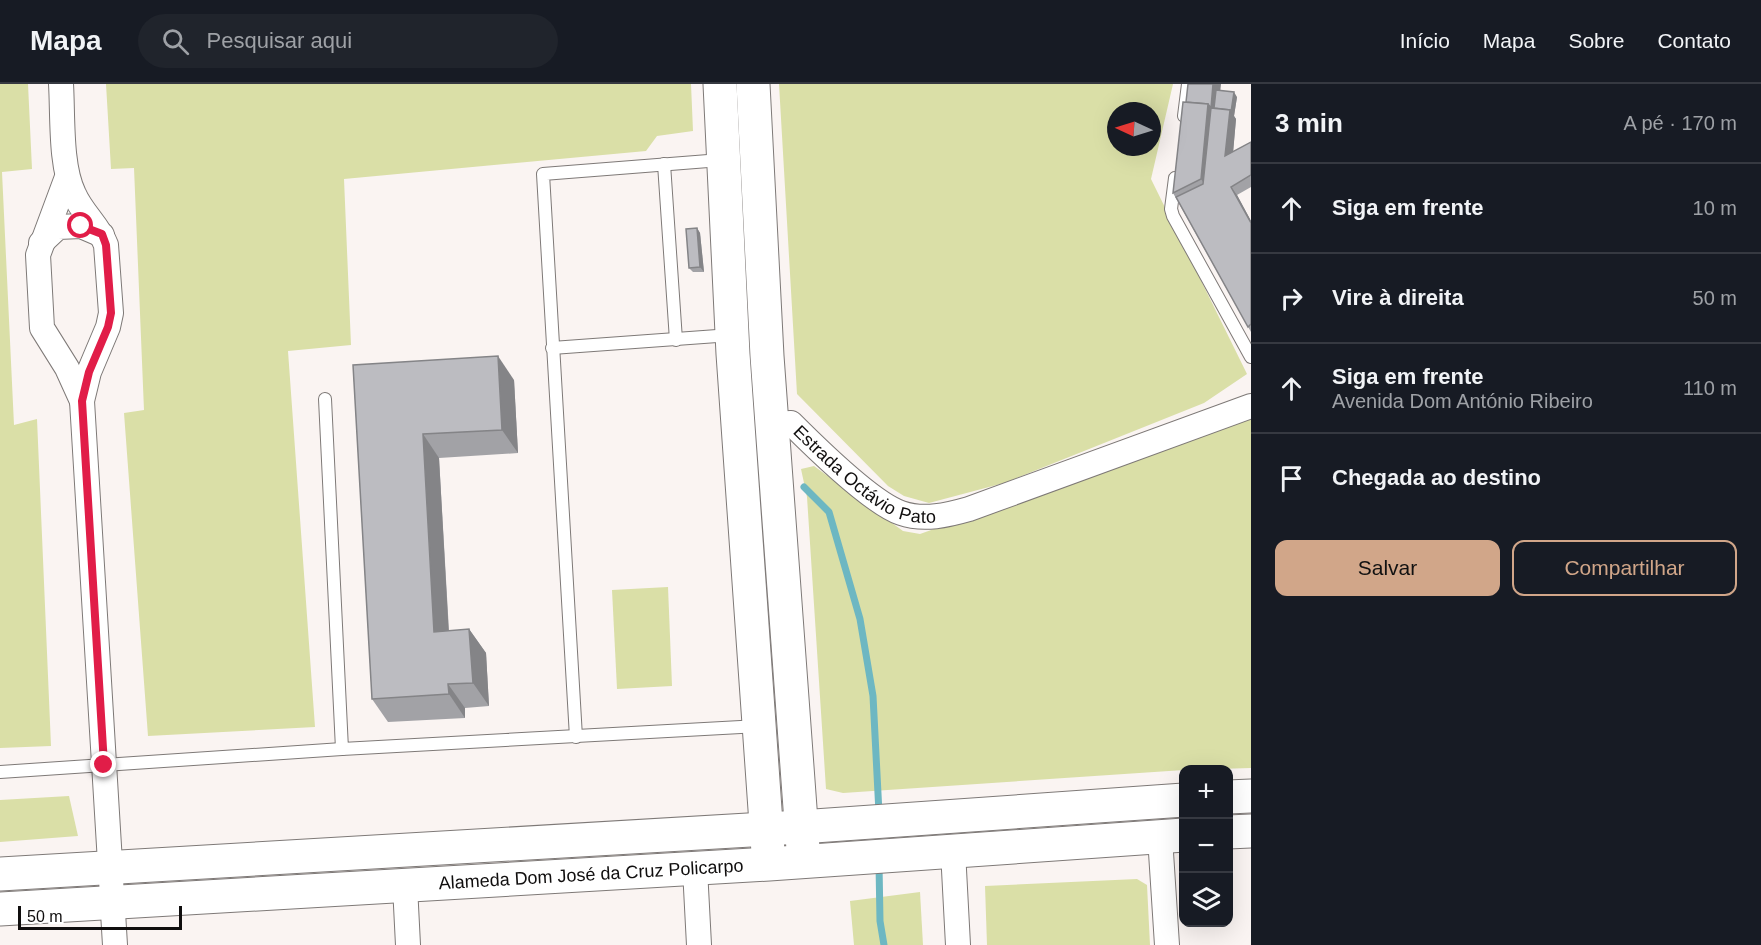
<!DOCTYPE html>
<html lang="pt">
<head>
<meta charset="utf-8">
<style>
  :root { --surface:#171b24; --page:#20242c; --text:#f1f3f6; --muted:#9ea1a6; --line:#363941; --accent:#d1a689 }
  body { margin:0; font-family:Arial,sans-serif; background:var(--page); color:var(--text) }
  .controls { position:absolute; right:18px; bottom:18px; display:grid; overflow:hidden; border-radius:12px; box-shadow:0 6px 24px #0002 }
  .controls button { width:54px; height:54px; display:grid; place-items:center; padding:0; border:0; border-bottom:2px solid var(--line); background:var(--surface); color:var(--text); font:30px sans-serif }
  .compass { position:absolute; left:1107px; top:18px; width:54px; height:54px; border-radius:50%; background:var(--surface); box-shadow:0 6px 24px #0002; rotate:274deg }
  .scale { position:absolute; left:18px; bottom:15px; width:164px; box-sizing:border-box; padding-left:6px; border:3px solid #100e0e; border-top:0; font-size:16px; line-height:21px; white-space:nowrap; color:#100e0e; -webkit-text-stroke:4px #fff; paint-order:stroke }
  .stop { position:absolute; width:18px; height:18px; margin:-14px; border:4px solid #e11d48; border-radius:50%; background:#fff }
  .stop.end { background:#e11d48; border-color:#fff; box-shadow:0 2px 6px #0008 }
  .list { margin:0; padding:0; list-style:none }
  h2 { display:flex; justify-content:space-between; align-items:center; height:78px; margin:0; padding:0 24px; font-size:26px }
  h2 small { font-size:20px; font-weight:400; color:var(--muted) }
  .list li { display:grid; grid-template-columns:39px 1fr auto; gap:18px; align-items:center; box-sizing:border-box; height:90px; padding:0 24px; border-top:2px solid var(--line) }
  .list b { display:block; font-size:22px; white-space:nowrap }
  .list p { margin:0; font-size:20px; white-space:nowrap; color:var(--muted) }
  .list em { font-size:20px; font-style:normal; color:var(--muted) }
  .actions { display:flex; gap:12px; padding:18px 24px }
  .actions a { flex:1; padding:14px 0; border:2px solid var(--accent); border-radius:12px; text-align:center; font-size:21px; color:var(--accent) }
  .actions .main { background:var(--accent); color:#111 }
  .icon { flex:none; width:33px; height:33px; fill:none; stroke:currentColor; stroke-width:2; stroke-linecap:round; stroke-linejoin:round }
  .map { position:relative; flex:none; width:1251px; height:861px; overflow:hidden }
  header { display:flex; align-items:center; gap:36px; box-sizing:border-box; height:84px; padding:0 30px; background:var(--surface); border-bottom:2px solid var(--line) }
  header strong { font-size:28px }
  nav { display:flex; gap:33px; margin-inline-start:auto; font-size:21px }
  .search { width:420px; height:54px; background:var(--page); display:flex; align-items:center; gap:15px; box-sizing:border-box; padding:0 21px; border-radius:33px; color:var(--muted); font-size:22px }
  main { display:flex }
  aside { flex:1; background:var(--surface) }
  .map>svg:first-child { display:block }
</style>
</head>
<body>
<header>
<strong>Mapa</strong>
<div class="search"><svg class="icon" aria-label="search" viewBox="0 0 24 24"><circle cx="10" cy="10" r="6"/><path d="M15 15l6 6"/></svg>Pesquisar aqui</div>
<nav><a>Início</a><a>Mapa</a><a>Sobre</a><a>Contato</a></nav>
</header>
<main>
<div class="map">
<svg width="1251" height="861" viewBox="0 0 1251 861">
  <rect width="100%" height="100%" fill="#faf4f2"/>
  <g fill="#dadfa7" fill-rule="evenodd">
    <path d="M0 0H28L32 85 2 88 14 341 37 335 51 662 0 664Z"/>
    <path d="M106 0H691L693 47 657 52 646 67 344 95 351 261 288 267 315 643 148 652 124 329 144 326 134 84 111 85Z"/>
    <path d="M779 0H1173L1151 95 1247 290 1204 319 1004 399 929 419 904 412 888 402 797 310ZM1116 27H1152V63H1116Z"/>
    <path d="M1251 332V684L1184 686 843 709 826 705 807 413 801 385 814 382 903 447 920 450Z"/>
    <path d="M668 503 672 602 617 605 612 506Z"/>
    <path d="M69 712 78 752 0 758V716Z"/>
    <path d="M1137 795 1147 801 1150 861H987L985 802Z"/>
    <path d="M920 808 923 861H854L850 817Z"/>
  </g>
  <g fill="none" stroke-linecap="round" stroke-linejoin="round">
    <g stroke="#6db7c2" stroke-width="7">
      <path d="M804 403 829 428 860 535 873 612 879 729"/>
      <path d="M879 780 880 837 884 861"/>
    </g>
    <defs>
      <g id="lane">
        <path d="M1184 32 1188 0"/>
        <path d="M664 80 676 256"/>
        <path d="M1175 94 1171 125 1173 132 1251 273"/>
        <path d="M552 264 731 251"/>
        <path d="M325 315 342 665 759 642"/>
        <path d="M576 653 543 90 721 76"/>
        <path d="M0 688 342 665"/>
      </g>
      <g id="street">
        <path d="M61 0C63 32 60 82 74 110 82 129 99 142 106 161L111 229 108 243 89 288 82 317 115 861"/>
        <path d="M67 93 38 171 42 244 67 284 82 317"/>
        <path d="M41 159 58 143 81 142 102 151"/>
        <path id="s1" d="M772 340 791 339C815 363 872 419 901 429 924 437 948 431 969 425L1251 322"/>
        <path d="M1160 753 1167 861"/>
        <path d="M953 767 958 861"/>
        <path d="M695 785 699 861"/>
        <path d="M405 802 408 861"/>
      </g>
      <g id="secondary">
        <path d="M720 0 733 270 768 768"/>
        <path d="M753 0 767 272 803 765"/>
        <path d="M1228 713 1251 712"/>
        <path d="M1228 748 1251 747"/>
        <path d="M0 790 800 743 1184 716"/>
        <path id="s2" d="M0 825 769 780 1184 751"/>
      </g>
    </defs>
    <use href="#lane" stroke="#7e7977" stroke-width="14"/>
    <use href="#street" stroke="#7e7977" stroke-width="26"/>
    <use href="#secondary" stroke="#7e7977" stroke-width="35"/>
    <use href="#lane" stroke="#fff" stroke-width="12"/>
    <use href="#street" stroke="#fff" stroke-width="24"/>
    <use href="#secondary" stroke="#fff" stroke-width="33"/>
  </g>
  <g fill="#a2a2a6">
    <path d="M1237 13 1234 32 1236 35 1233 68 1251 58V103L1237 111 1251 137V248L1173 109 1186 18Z"/>
    <path d="M697 144 700 149 704 188H693L689 184Z"/>
    <path d="M353 281 514 296 518 369 439 374 449 547 469 545 486 569 489 622 465 624V634L388 638 372 615Z"/>
  </g>
  <g fill="#848487">
    <path d="M1213 0H1221L1210 108 1201 95 1208 20Z"/>
    <path d="M1234 8 1237 13 1234 32 1236 35 1232 81 1225 72 1230 26Z"/>
    <path d="M1231 103 1237 111 1251 137V139Z"/>
    <path d="M697 144 700 149 704 188 700 183Z"/>
    <path d="M498 272 514 296 518 369 502 346Z"/>
    <path d="M423 350 439 374 450 571 434 548Z"/>
    <path d="M469 545 486 569 489 622 473 599Z"/>
    <path d="M448 600 465 624V634L449 610Z"/>
  </g>
  <g fill="#bcbcc1" stroke="#848487" stroke-width="1.5">
    <path d="M1188 0H1213L1211 24 1208 20 1186 18Z"/>
    <path d="M1216 6 1234 8 1231 28 1230 26 1214 24Z"/>
    <path d="M1183 18 1208 20 1201 95 1173 109Z"/>
    <path d="M1211 24 1230 26 1225 72 1251 58V91L1231 103 1251 139V240L1248 243 1176 113 1203 100Z"/>
    <path d="M697 144 700 183 689 184 686 145Z"/>
    <path d="M498 272 502 346 423 350 434 548 469 545 473 599 448 600 449 610 372 615 353 281Z"/>
  </g>
  <g fill="none" stroke-linecap="round" stroke-linejoin="round">
    <path stroke="#e11d48" stroke-width="8" d="M81 142 102 150 106 161 111 229 108 243 89 288 82 317 104 681"/>
  </g>
  <g text-anchor="middle" dominant-baseline="central" stroke-width="5" stroke-linejoin="round" paint-order="stroke">
    <g font-size="18" fill="#100e0e" stroke="#fff">
      <text stroke="none"><textPath href="#s1" startOffset="112">Estrada Octávio Pato</textPath></text>
      <text stroke="none"><textPath href="#s2" startOffset="592">Alameda Dom José da Cruz Policarpo</textPath></text>
    </g>
  </g>
</svg>
<div class="controls">
<button>+</button>
<button>−</button>
<button><svg class="icon" aria-label="layers" viewBox="0 0 24 24"><path d="M12 4l9 5-9 5-9-5zM3 14l9 5 9-5"/></svg></button>
</div>
<svg class="compass" viewBox="-18 -18 36 36"><path d="M0-13l5 13h-10z" fill="#e53935"/><path d="M0 13l5-13h-10z" fill="#9ea1a6"/></svg>
<div class="scale">50 m</div>
<div class="stop" style="left:81px;top:142px"></div>
<div class="stop end" style="left:104px;top:681px"></div>
</div>
<aside>
<h2>3 min<small>A pé · 170 m</small></h2>
<ul class="list">
<li><svg class="icon" aria-label="ahead" viewBox="0 0 24 24"><path d="M12 20V5M6 11l6-6 6 6"/></svg><div><b>Siga em frente</b></div><em>10 m</em></li>
<li><svg class="icon" aria-label="right" viewBox="0 0 24 24"><path d="M7 20v-9h11M14 6l5 5-5 5"/></svg><div><b>Vire à direita</b></div><em>50 m</em></li>
<li><svg class="icon" aria-label="ahead" viewBox="0 0 24 24"><path d="M12 20V5M6 11l6-6 6 6"/></svg><div><b>Siga em frente</b><p>Avenida Dom António Ribeiro</p></div><em>110 m</em></li>
<li><svg class="icon" aria-label="arrive" viewBox="0 0 24 24"><path d="M6 21V4h12l-3 4 3 4H6"/></svg><div><b>Chegada ao destino</b></div></li>
</ul>
<div class="actions"><a class="main">Salvar</a><a>Compartilhar</a></div>
</aside>
</main>
</body>
</html>
